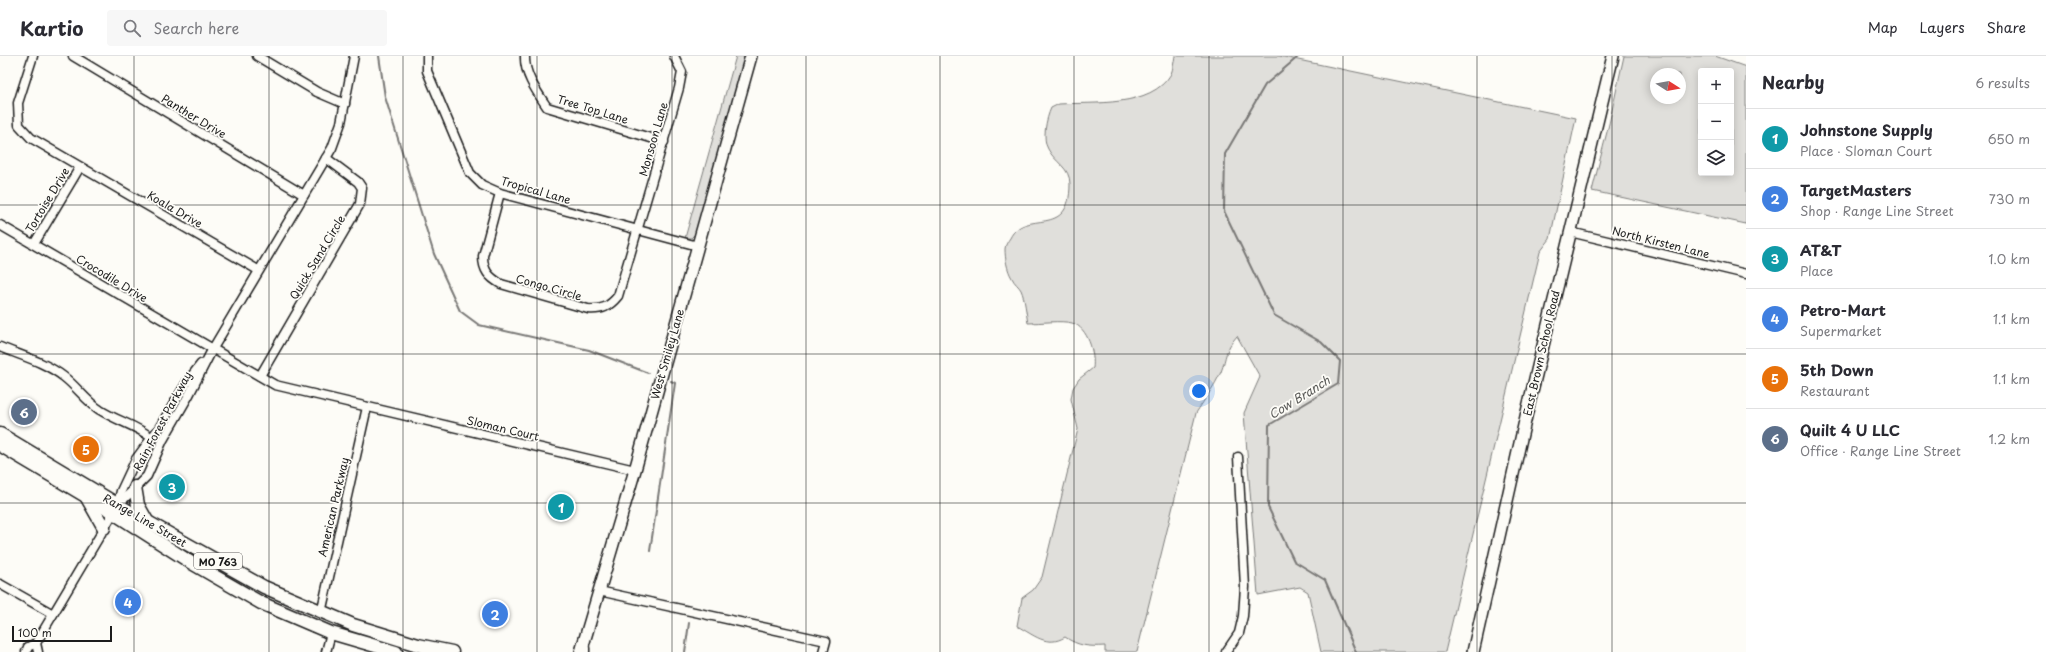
<!DOCTYPE html>
<html lang="en">
<head>
<meta charset="utf-8">
<style>
  :root { --surface:#fff; --page:#f7f7f7; --text:#2b2b33; --muted:#7c7c81; --line:#e1e1e2; --accent:#d1495b }
  body { margin:0; font-family:"Playpen Sans",sans-serif; background:var(--page); color:var(--text) }
  .controls { position:absolute; right:12px; top:12px; display:grid; overflow:hidden; border-radius:4px; box-shadow:0 2px 10px #0003 }
  .controls button { width:36px; height:36px; display:grid; place-items:center; padding:0; border:0; border-bottom:1px solid var(--line); background:var(--surface); color:var(--text); font:20px sans-serif }
  .compass { position:absolute; left:1650px; top:12px; width:36px; height:36px; border-radius:50%; background:var(--surface); box-shadow:0 2px 10px #0003; rotate:101deg }
  .scale { position:absolute; left:12px; bottom:10px; width:100px; box-sizing:border-box; padding-left:4px; border:2px solid #1c1c1c; border-top:0; font-size:11px; line-height:14px; white-space:nowrap; color:#1c1c1c; -webkit-text-stroke:3px #fdfcf7; paint-order:stroke }
  .you { position:absolute; left:1199px; top:335px; width:14px; height:14px; margin:-10px; border:3px solid #fff; border-radius:50%; background:#1a73e8; box-shadow:0 0 0 6px #1a73e833 }
  .badge { display:grid; place-items:center; width:26px; height:26px; border-radius:50%; background:var(--accent); color:#fff; font-size:13px; font-weight:700 }
  .pin { position:absolute; translate:-50% -50%; border:2px solid #fff; box-shadow:0 1px 4px #0006 }
  .list { margin:0; padding:0; list-style:none }
  h2 { display:flex; justify-content:space-between; align-items:center; height:52px; margin:0; padding:0 16px; font-size:17px }
  h2 small { font-size:13px; font-weight:400; color:var(--muted) }
  .list li { display:grid; grid-template-columns:26px 1fr auto; gap:12px; align-items:center; box-sizing:border-box; height:60px; padding:0 16px; border-top:1px solid var(--line) }
  .list b { display:block; font-size:15px; white-space:nowrap }
  .list p { margin:0; font-size:13px; white-space:nowrap; color:var(--muted) }
  .list em { font-size:13px; font-style:normal; color:var(--muted) }
  .icon { flex:none; width:22px; height:22px; fill:none; stroke:currentColor; stroke-width:2; stroke-linecap:round; stroke-linejoin:round }
  .map { position:relative; flex:none; width:1746px; height:596px; overflow:hidden }
  header { display:flex; align-items:center; gap:24px; box-sizing:border-box; height:56px; padding:0 20px; background:var(--surface); border-bottom:1px solid var(--line) }
  header strong { font-size:19px }
  nav { display:flex; gap:22px; margin-inline-start:auto; font-size:14px }
  .search { width:280px; height:36px; background:var(--page); display:flex; align-items:center; gap:10px; box-sizing:border-box; padding:0 14px; border-radius:4px; color:var(--muted); font-size:15px }
  main { display:flex }
  aside { flex:1; background:var(--surface) }
  .map>svg:first-child { display:block }
</style>
</head>
<body>
<header>
<strong>Kartio</strong>
<div class="search"><svg class="icon" aria-label="search" viewBox="0 0 24 24"><circle cx="10" cy="10" r="6"/><path d="M15 15l6 6"/></svg>Search here</div>
<nav><a>Map</a><a>Layers</a><a>Share</a></nav>
</header>
<main>
<div class="map">
<svg width="1746" height="596" viewBox="0 0 1746 596">
  <rect width="100%" height="100%" fill="#fdfcf7"/>
  <filter id="ink" filterUnits="userSpaceOnUse"><feTurbulence type="fractalNoise" baseFrequency=".025" numOctaves="2"/><feDisplacementMap in="SourceGraphic" scale="8" xChannelSelector="R" yChannelSelector="G"/><feConvolveMatrix kernelMatrix="1 2 1 2 8 2 1 2 1" color-interpolation-filters="sRGB"/></filter>
  <g filter="url(#ink)">
    <g fill="#e0dfdb" stroke="#7e7e7c" fill-rule="evenodd">
      <path d="M736 0H746L695 178 691 182H685Z"/>
      <path d="M1175 0H1279L1576 62 1550 183 1540 196 1445 596H1321L1308 536 1300 531 1258 539 1244 357 1260 321 1237 280C1224 295 1227 300 1221 316 1214 331 1205 343 1196 357L1137 596H1105V590C1089 591 1078 590 1065 581 1047 592 1034 579 1017 570L1022 542 1033 534 1042 521 1078 373 1071 343 1073 332 1079 323 1093 312C1095 298 1088 271 1072 267 1061 264 1040 267 1028 267 1026 257 1025 243 1021 234 1019 230 1014 227 1012 222 1007 214 1005 202 1005 193 1005 189 1008 185 1010 182 1025 151 1070 185 1070 128 1070 111 1055 107 1048 93 1042 83 1046 63 1051 52L1059 48C1093 46 1151 52 1171 18 1173 13 1174 5 1175 0Z"/>
      <path d="M1624 0H1715L1746 11V168L1592 135 1609 68ZM1701 15H1731V117H1701ZM1656 18H1680V42H1656Z"/>
    </g>
    <g fill="none" stroke-linecap="round" stroke-linejoin="round">
      <g stroke="#797876" stroke-width="2">
        <path d="M379 0 385 41 434 198 460 255 479 269 589 294 648 317"/>
        <path d="M1299 0 1265 29 1225 98 1224 155 1274 259 1321 286 1340 305 1338 328 1269 369 1268 451 1294 505 1325 524 1356 596"/>
        <path d="M650 495 675 327 671 325"/>
        <path d="M685 596 689 567"/>
      </g>
      <defs>
        <g id="street">
          <path d="M33 0 18 47 19 69 31 82 258 214"/>
          <path d="M73 0 304 139"/>
          <path d="M257 0 317 36 345 48"/>
          <path d="M427 0V15L470 117 482 129 500 137 698 190"/>
          <path d="M525 0C524 18 537 36 547 51L664 86"/>
          <path d="M500 137 483 200C483 215 489 221 501 228L588 253C602 254 609 251 618 240L679 32 682 16 674 0"/>
          <path d="M0 169 275 329 635 414"/>
          <path d="M1570 176 1746 218"/>
          <path d="M34 188 80 111"/>
          <path d="M0 291C22 300 45 306 64 321 77 331 87 346 100 354 117 365 136 369 152 382"/>
          <path d="M260 320 360 148 362 132 358 126 326 102"/>
          <path d="M118 448 121 435 136 403 159 372 187 326 201 308"/>
          <path d="M0 528 53 558"/>
          <path d="M599 535 826 585 823 596"/>
          <path d="M321 557 367 351"/>
          <path d="M36 587 38 596"/>
          <path d="M26 596 28 591 36 587 118 449 147 420 163 384 189 339 212 294 332 92 341 67 354 0"/>
          <path d="M326 596 331 577"/>
          <path d="M1226 596 1239 577 1243 560 1245 531 1238 401"/>
        </g>
        <g id="secondary">
          <path d="M581 596 635 414 751 0"/>
          <path d="M1473 596 1527 356 1613 0"/>
        </g>
        <g id="primary">
          <path d="M0 378 130 456 264 531 353 569 418 589 452 596"/>
          <path d="M0 389 104 451 190 506 261 547 331 577 396 596"/>
          <path d="M135 431 138 449 147 465"/>
          <path d="M87 442 104 472"/>
          <path d="M583 592V596"/>
        </g>
      </defs>
      <use href="#street" stroke="#1c1c1c" stroke-width="11"/>
      <use href="#secondary" stroke="#1c1c1c" stroke-width="14"/>
      <use href="#primary" stroke="#1c1c1c" stroke-width="15"/>
      <use href="#street" stroke="#fdfcf7" stroke-width="8"/>
      <use href="#secondary" stroke="#fdfcf7" stroke-width="11"/>
      <use href="#primary" stroke="#fdfcf7" stroke-width="12"/>
    </g>
  </g>
  <path fill="none" stroke="#1c1c1c" stroke-width="1" stroke-opacity="0.55" d="M134 0V596M269 0V596M403 0V596M537 0V596M672 0V596M806 0V596M940 0V596M1074 0V596M1209 0V596M1343 0V596M1477 0V596M1612 0V596M0 149H1746M0 298H1746M0 447H1746"/>
  <g text-anchor="middle" dominant-baseline="central" stroke-width="3.5" stroke-linejoin="round" paint-order="stroke">
    <rect fill="#fdfcf7" stroke="#605f5e" stroke-width="1" x="194" y="497" width="48" height="16" rx="3"/>
    <g font-size="10" font-weight="bold" fill="#1c1c1c">
      <text x="218" y="505">MO 763</text>
    </g>
    <g font-size="11" fill="#1c1c1c" stroke="#fdfcf7">
      <text transform="translate(593 53) rotate(17)">Tree Top Lane</text>
      <text transform="translate(194 60) rotate(31)">Panther Drive</text>
      <text transform="translate(653 83) rotate(-74)">Monsoon Lane</text>
      <text transform="translate(536 134) rotate(16)">Tropical Lane</text>
      <text transform="translate(47 144) rotate(-59)">Tortoise Drive</text>
      <text transform="translate(175 153) rotate(30)">Koala Drive</text>
      <text transform="translate(1661 186) rotate(14)">North Kirsten Lane</text>
      <text transform="translate(317 201) rotate(-59)">Quick Sand Circle</text>
      <text transform="translate(112 222) rotate(31)">Crocodile Drive</text>
      <text transform="translate(549 231) rotate(16)">Congo Circle</text>
      <text transform="translate(1541 297) rotate(-77)">East Brown School Road</text>
      <text transform="translate(667 298) rotate(-74)">West Smiley Lane</text>
      <text transform="translate(162 365) rotate(-62)">Rain Forest Parkway</text>
      <text transform="translate(503 372) rotate(13)">Sloman Court</text>
      <text transform="translate(333 451) rotate(-77)">American Parkway</text>
      <text transform="translate(145 464) rotate(30)">Range Line Street</text>
    </g>
    <g font-size="12" font-style="italic" fill="#5a5a58" stroke="#fdfcf7">
      <text transform="translate(1299 341) rotate(-32)">Cow Branch</text>
    </g>
  </g>
</svg>
<div class="controls">
<button>+</button>
<button>−</button>
<button><svg class="icon" aria-label="layers" viewBox="0 0 24 24"><path d="M12 4l9 5-9 5-9-5zM3 14l9 5 9-5"/></svg></button>
</div>
<svg class="compass" viewBox="-18 -18 36 36"><path d="M0-13l5 13h-10z" fill="#e53935"/><path d="M0 13l5-13h-10z" fill="#7c7c81"/></svg>
<div class="scale">100 m</div>
<div class="you"></div>
<div class="pin badge" style="left:561px;top:451px;background:#0f9aa8">1</div>
<div class="pin badge" style="left:495px;top:558px;background:#3f7fe0">2</div>
<div class="pin badge" style="left:172px;top:431px;background:#0f9aa8">3</div>
<div class="pin badge" style="left:128px;top:546px;background:#3f7fe0">4</div>
<div class="pin badge" style="left:86px;top:393px;background:#e8710a">5</div>
<div class="pin badge" style="left:24px;top:356px;background:#5c6f8a">6</div>
</div>
<aside>
<h2>Nearby<small>6 results</small></h2>
<ul class="list">
<li><span class="badge" style="background:#0f9aa8">1</span><div><b>Johnstone Supply</b><p>Place · Sloman Court</p></div><em>650 m</em></li>
<li><span class="badge" style="background:#3f7fe0">2</span><div><b>TargetMasters</b><p>Shop · Range Line Street</p></div><em>730 m</em></li>
<li><span class="badge" style="background:#0f9aa8">3</span><div><b>AT&amp;T</b><p>Place</p></div><em>1.0 km</em></li>
<li><span class="badge" style="background:#3f7fe0">4</span><div><b>Petro-Mart</b><p>Supermarket</p></div><em>1.1 km</em></li>
<li><span class="badge" style="background:#e8710a">5</span><div><b>5th Down</b><p>Restaurant</p></div><em>1.1 km</em></li>
<li><span class="badge" style="background:#5c6f8a">6</span><div><b>Quilt 4 U LLC</b><p>Office · Range Line Street</p></div><em>1.2 km</em></li>
</ul>
</aside>
</main>
</body>
</html>
